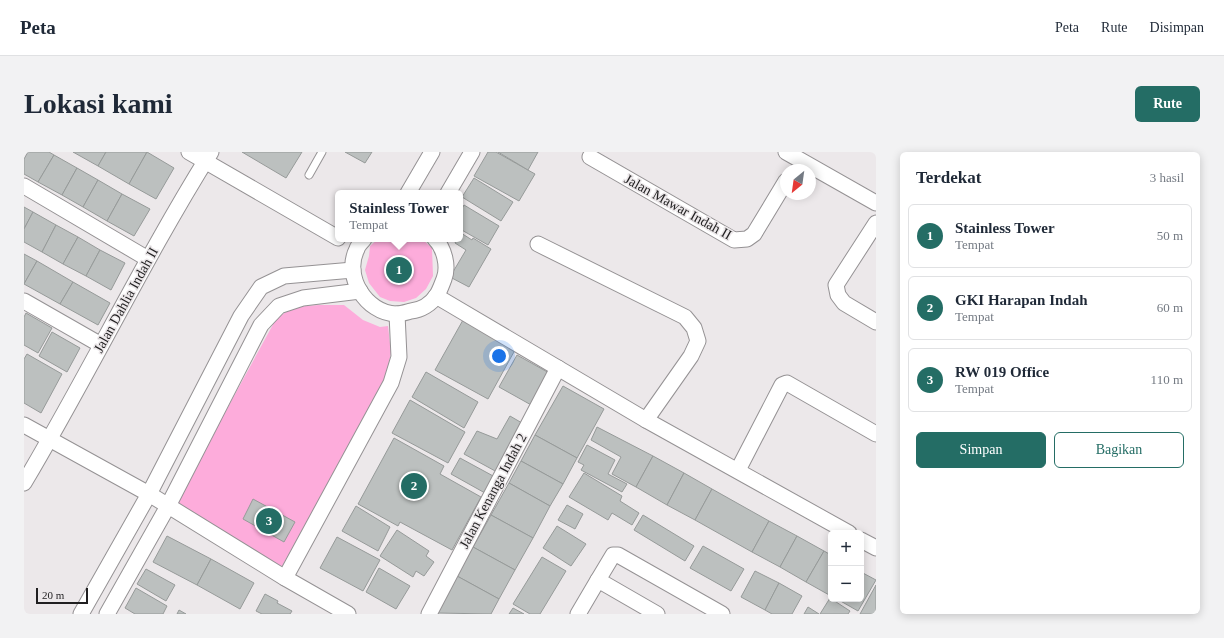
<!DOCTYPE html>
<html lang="id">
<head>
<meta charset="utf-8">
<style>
  :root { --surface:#fff; --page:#f2f2f3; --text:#1f2937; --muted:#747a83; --line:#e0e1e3; --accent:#246d65 }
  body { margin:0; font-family:"Times New Roman",serif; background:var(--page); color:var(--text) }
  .controls { position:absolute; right:12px; bottom:12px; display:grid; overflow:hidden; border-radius:6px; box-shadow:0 2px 10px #0003 }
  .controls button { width:36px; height:36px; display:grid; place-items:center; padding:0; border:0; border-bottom:1px solid var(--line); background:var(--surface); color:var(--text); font:20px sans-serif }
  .compass { position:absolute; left:756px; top:12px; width:36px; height:36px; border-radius:50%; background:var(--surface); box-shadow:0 2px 10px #0003; rotate:209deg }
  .scale { position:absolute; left:12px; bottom:10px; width:52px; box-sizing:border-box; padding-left:4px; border:2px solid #201f20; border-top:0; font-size:11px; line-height:14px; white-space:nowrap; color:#201f20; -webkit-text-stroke:3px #ece8ea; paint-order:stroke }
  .you { position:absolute; left:475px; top:204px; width:14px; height:14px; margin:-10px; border:3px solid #fff; border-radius:50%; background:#1a73e8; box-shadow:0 0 0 6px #1a73e833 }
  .badge { display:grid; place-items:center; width:26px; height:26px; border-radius:50%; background:var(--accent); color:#fff; font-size:13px; font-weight:700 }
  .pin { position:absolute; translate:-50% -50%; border:2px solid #fff; box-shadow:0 1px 4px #0006 }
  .popup { position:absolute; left:311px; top:38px; width:128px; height:52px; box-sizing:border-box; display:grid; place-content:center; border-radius:6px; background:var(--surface); filter:drop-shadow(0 1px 3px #0005); font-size:13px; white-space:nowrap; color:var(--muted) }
  .popup b { font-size:15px; color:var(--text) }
  .popup::after { content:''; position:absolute; left:50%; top:100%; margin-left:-8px; border:8px solid transparent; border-top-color:var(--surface) }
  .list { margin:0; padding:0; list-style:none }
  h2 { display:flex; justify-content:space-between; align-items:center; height:52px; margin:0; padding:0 16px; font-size:17px }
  h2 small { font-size:13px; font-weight:400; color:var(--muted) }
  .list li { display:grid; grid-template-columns:26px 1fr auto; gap:12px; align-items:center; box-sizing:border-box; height:64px; margin:0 8px 8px; padding:0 8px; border:1px solid var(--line); border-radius:6px }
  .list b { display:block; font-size:15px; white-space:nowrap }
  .list p { margin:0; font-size:13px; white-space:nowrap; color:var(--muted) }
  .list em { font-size:13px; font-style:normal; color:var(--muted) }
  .actions { display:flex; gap:8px; padding:12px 16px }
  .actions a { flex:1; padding:9px 0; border:1px solid var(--accent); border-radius:6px; text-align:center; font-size:14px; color:var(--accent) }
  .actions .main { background:var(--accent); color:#fff }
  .map { position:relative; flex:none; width:852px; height:462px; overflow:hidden; border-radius:6px }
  header { display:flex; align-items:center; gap:24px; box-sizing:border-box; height:56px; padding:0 20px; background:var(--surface); border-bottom:1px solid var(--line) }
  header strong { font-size:19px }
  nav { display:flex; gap:22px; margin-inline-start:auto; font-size:14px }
  .intro { display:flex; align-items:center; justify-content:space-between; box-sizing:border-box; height:96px; padding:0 24px }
  h1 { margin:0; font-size:28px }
  .button { padding:10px 18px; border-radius:6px; background:var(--accent); color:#fff; font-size:14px; font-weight:700 }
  main { display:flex; gap:24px; padding:0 24px }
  aside { flex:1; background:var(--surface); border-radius:6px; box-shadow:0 2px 10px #0003 }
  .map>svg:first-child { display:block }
</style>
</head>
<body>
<header>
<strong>Peta</strong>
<nav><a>Peta</a><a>Rute</a><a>Disimpan</a></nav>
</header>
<div class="intro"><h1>Lokasi kami</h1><a class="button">Rute</a></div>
<main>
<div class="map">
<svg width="852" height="462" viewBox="0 0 852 462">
  <rect width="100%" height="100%" fill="#ece8ea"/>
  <g fill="#fdacdb">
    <path d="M354 87H398L408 96 409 124 402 137 392 146 380 150 366 149 356 145 345 131 341 118 345 104 346 94Z"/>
    <path d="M295 153H320L339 168 356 175 364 174 367 200 362 228 257 416 150 354 252 167 269 155Z"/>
  </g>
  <g fill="#bcc0bf" stroke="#969a99">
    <path d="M4 0H25L30 3 14 30 0 22V7Z"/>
    <path d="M49 0H82L74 14Z"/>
    <path d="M82 0H123L105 32 74 14Z"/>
    <path d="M123 0 150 16 132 47 105 32Z"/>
    <path d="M218 0H278L262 26Z"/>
    <path d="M321 0H348L341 11Z"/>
    <path d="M464 0H472L511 22 495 49 450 24Z"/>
    <path d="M474 0H514L504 18Z"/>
    <path d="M30 3 53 16 38 43 14 30Z"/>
    <path d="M53 16 74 28 59 55 38 43Z"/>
    <path d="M450 26 489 50 477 69 438 45Z"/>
    <path d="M74 28 98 42 83 69 59 55Z"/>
    <path d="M98 42 126 57 110 84 83 69Z"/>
    <path d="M440 53 475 74 464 93 436 77V60Z"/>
    <path d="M0 55 9 60 0 77Z"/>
    <path d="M9 60 32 73 18 100 0 90V77Z"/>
    <path d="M32 73 54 85 39 112 18 100Z"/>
    <path d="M437 81 448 88 449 86 467 97 445 135 426 125 442 98 431 91 433 87H436Z"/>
    <path d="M54 85 76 98 62 124 39 112Z"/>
    <path d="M76 98 101 111 87 138 62 124Z"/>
    <path d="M0 102 13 109 0 132Z"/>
    <path d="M13 109 49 130 36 152 0 132Z"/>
    <path d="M49 130 86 151 74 173 36 152Z"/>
    <path d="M2 161 28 176 14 201 0 193V165Z"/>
    <path d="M439 168 491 198 464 247 411 218Z"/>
    <path d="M28 180 56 196 43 220 15 204Z"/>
    <path d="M3 202 38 222 17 261 0 251V207Z"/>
    <path d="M493 203 527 222 509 254 475 235Z"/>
    <path d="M402 220 454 250 440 276 388 245Z"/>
    <path d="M539 234 580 257 553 306 511 283Z"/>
    <path d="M386 248 441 280 424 311 368 281Z"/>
    <path d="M486 264 498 271 473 320 440 302 453 279 473 287Z"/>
    <path d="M573 275 629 304 612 335 588 322 597 305 567 288Z"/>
    <path d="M511 283 553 306 539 332 497 309Z"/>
    <path d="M370 286 420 314 416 322 457 345 428 398 376 370 374 374 334 352Z"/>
    <path d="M563 293 591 308 584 322 603 332 598 340 557 318 560 313 554 310Z"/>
    <path d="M629 304 660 321 643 353 612 335Z"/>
    <path d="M436 306 471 325 461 341 427 322Z"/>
    <path d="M497 309 539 332 526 354 485 331Z"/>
    <path d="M560 321 598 344 596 349 615 361 608 373 588 361 584 368 545 345Z"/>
    <path d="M660 321 688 337 671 368 643 353Z"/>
    <path d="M485 331 526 354 509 386 467 363Z"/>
    <path d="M688 337 745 369 728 400 671 368Z"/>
    <path d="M229 347 271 370 260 390 219 367Z"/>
    <path d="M543 353 559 362 551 377 534 368Z"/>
    <path d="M332 354 366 375 354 399 318 379Z"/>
    <path d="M467 363 509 386 491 418 449 395Z"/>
    <path d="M619 363 670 394 661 409 610 378Z"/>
    <path d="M745 369 773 384 756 415 728 400Z"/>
    <path d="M533 374 562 392 547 414 519 396Z"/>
    <path d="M373 378 405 399 402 404 410 410 400 424 392 419 389 425 356 404Z"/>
    <path d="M143 384 187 407 173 433 129 410Z"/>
    <path d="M773 384 800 399 782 430 756 415Z"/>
    <path d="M313 385 356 408 339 439 296 416Z"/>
    <path d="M679 394 720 417 707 439 666 416Z"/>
    <path d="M449 395 491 418 475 447 433 424Z"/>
    <path d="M800 399 807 403V444L782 430Z"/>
    <path d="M518 405 542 419 516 462H506L489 452Z"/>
    <path d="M187 407 230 431 216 457 173 433Z"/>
    <path d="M355 416 386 434 372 457 342 440Z"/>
    <path d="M122 417 151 433 142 449 113 432Z"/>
    <path d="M731 419 755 431 741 458 717 445Z"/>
    <path d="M837 420 852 428 834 459 813 447H837Z"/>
    <path d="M433 424 475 447 467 462 413 461Z"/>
    <path d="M755 431 778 444 768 462H748L741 458Z"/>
    <path d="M852 433V462H836Z"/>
    <path d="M112 436 143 454 139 462H111L101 456Z"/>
    <path d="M241 442 254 449 253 451 268 459 266 462H238L232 459Z"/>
    <path d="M806 446 826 459 824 462H796Z"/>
    <path d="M784 455 795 462H780Z"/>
    <path d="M489 456 500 462H485Z"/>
    <path d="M155 458 162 462H153Z"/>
  </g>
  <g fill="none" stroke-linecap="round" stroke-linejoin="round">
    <defs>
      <path id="service" d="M285 23 298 0"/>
      <g id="minor">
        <path d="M165 0 314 86"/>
        <path d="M762 0 852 51"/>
        <path d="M566 5 710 88 723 87 730 82 762 29"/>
        <path d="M0 34 124 107"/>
        <path d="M384 41 408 0"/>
        <path d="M424 41 448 0"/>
        <path d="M852 71 812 133 814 143 820 151 852 170"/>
        <path d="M340 87C338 90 334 93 333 97 319 124 342 161 372 162 377 162 383 160 387 159 397 158 407 152 413 143 416 138 418 132 420 127 425 114 420 96 411 87"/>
        <path d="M514 92 661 165 670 176 674 189 667 204 622 268"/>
        <path d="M412 144 622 268 825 381"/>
        <path d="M0 149 77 193"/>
        <path d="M0 273 125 342 261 426 324 462"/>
        <path d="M714 318 758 233 763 231 852 282"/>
        <path d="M0 331C65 222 120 107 187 0"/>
        <path d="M837 388 852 396"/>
        <path d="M261 426 367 231 375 205 373 162"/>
        <path d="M57 462 125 342 217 164 237 135 260 124 329 118"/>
        <path d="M83 462 144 354 237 173 255 154 279 146 336 139"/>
        <path d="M405 462 534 216"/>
        <path d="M554 462 574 428"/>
        <path d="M633 462 574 428 589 403H594L698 462"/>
      </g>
    </defs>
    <use href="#service" stroke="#959294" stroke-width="9"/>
    <use href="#minor" stroke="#959294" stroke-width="17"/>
    <use href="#service" stroke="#fff" stroke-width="7"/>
    <use href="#minor" stroke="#fff" stroke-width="15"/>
  </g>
  <g text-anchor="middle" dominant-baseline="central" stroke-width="3" stroke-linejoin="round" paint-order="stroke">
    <g font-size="14" fill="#201f20" stroke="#ece8ea">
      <text transform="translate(654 55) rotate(29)">Jalan Mawar Indah II</text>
      <text transform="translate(102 148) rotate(-61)">Jalan Dahlia Indah II</text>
      <text transform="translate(469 339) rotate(-62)">Jalan Kenanga Indah 2</text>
    </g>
  </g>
</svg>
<div class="controls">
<button>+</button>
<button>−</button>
</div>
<svg class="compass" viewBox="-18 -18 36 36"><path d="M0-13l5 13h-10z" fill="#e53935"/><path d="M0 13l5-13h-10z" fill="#747a83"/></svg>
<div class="scale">20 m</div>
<div class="you"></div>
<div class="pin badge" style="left:375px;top:118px">1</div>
<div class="popup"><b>Stainless Tower</b>Tempat</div>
<div class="pin badge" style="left:390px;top:334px">2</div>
<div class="pin badge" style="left:245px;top:369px">3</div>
</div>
<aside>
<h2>Terdekat<small>3 hasil</small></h2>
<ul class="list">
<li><span class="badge">1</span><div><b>Stainless Tower</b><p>Tempat</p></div><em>50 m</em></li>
<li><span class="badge">2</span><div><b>GKI Harapan Indah</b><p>Tempat</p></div><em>60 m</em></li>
<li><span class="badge">3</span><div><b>RW 019 Office</b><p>Tempat</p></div><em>110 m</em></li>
</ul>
<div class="actions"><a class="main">Simpan</a><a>Bagikan</a></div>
</aside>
</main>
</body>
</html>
